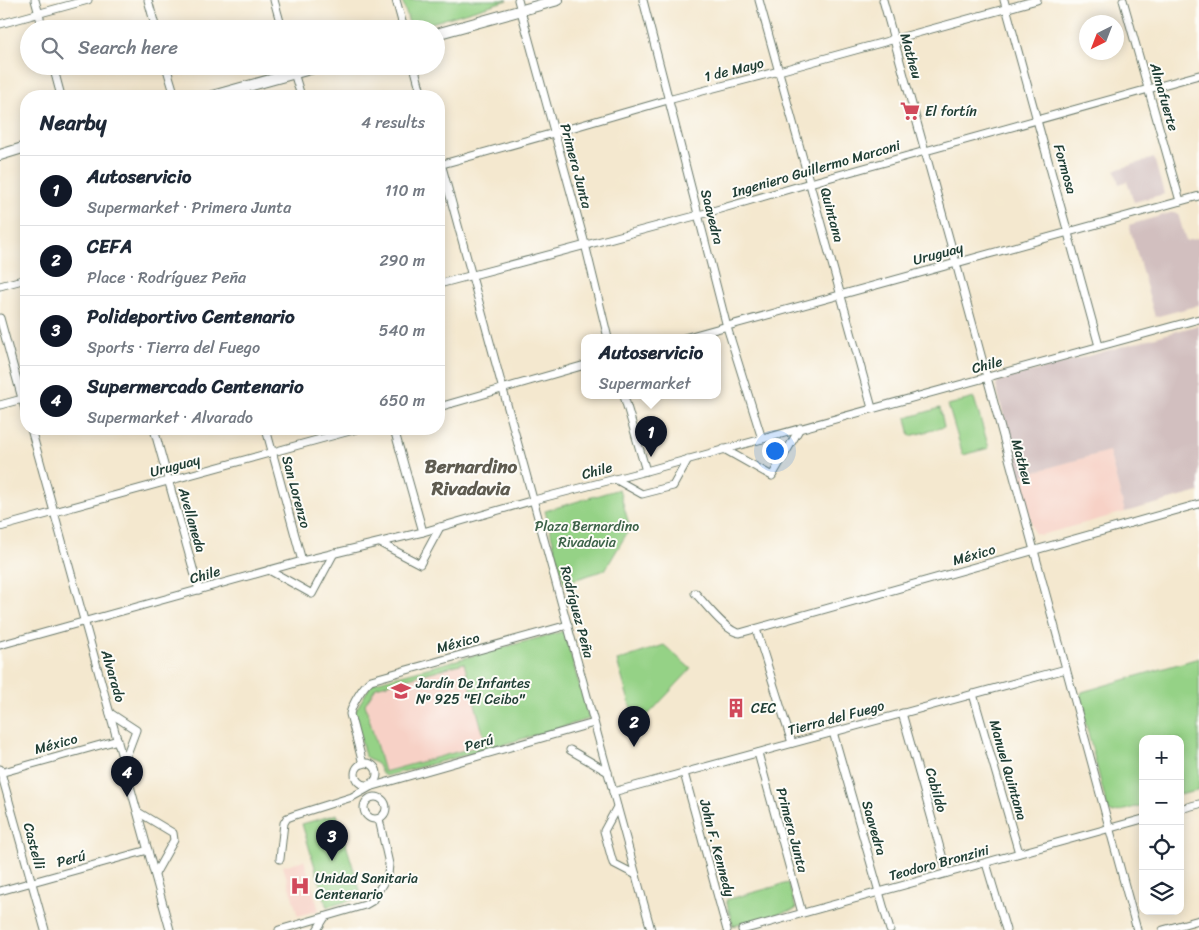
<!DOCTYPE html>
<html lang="en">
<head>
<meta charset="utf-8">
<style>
  :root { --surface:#fff; --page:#f2f2f3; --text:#1f2937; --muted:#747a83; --line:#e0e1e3; --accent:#111827 }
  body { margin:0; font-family:Sriracha,sans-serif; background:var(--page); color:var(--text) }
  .controls { position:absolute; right:15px; bottom:15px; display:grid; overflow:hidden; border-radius:10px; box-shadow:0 2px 12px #0003 }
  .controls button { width:45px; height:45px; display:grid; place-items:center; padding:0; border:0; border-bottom:1px solid var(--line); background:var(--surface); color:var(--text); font:25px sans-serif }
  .compass { position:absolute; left:1079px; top:15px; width:45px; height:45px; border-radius:50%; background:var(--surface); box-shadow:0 2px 12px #0003; rotate:222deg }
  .you { position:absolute; left:774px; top:450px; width:18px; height:18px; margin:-12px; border:4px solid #fff; border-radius:50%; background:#1a73e8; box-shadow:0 0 0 8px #1a73e833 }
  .badge { display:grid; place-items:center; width:32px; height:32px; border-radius:50%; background:var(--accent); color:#fff; font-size:16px; font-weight:700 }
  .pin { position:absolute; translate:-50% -41px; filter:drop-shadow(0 1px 2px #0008) }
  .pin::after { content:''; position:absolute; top:26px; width:18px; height:15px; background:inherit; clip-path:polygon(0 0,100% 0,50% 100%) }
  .popup { position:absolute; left:581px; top:334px; width:140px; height:65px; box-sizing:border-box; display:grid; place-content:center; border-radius:10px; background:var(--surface); filter:drop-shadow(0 1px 4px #0005); font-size:16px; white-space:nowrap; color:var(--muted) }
  .popup b { font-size:19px; color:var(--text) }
  .popup::after { content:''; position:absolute; left:50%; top:100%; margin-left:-10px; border:10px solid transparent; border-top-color:var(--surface) }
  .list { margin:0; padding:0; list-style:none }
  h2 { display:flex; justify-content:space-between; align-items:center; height:65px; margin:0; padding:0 20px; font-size:21px }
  h2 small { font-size:16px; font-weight:400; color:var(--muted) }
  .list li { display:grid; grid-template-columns:32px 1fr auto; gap:15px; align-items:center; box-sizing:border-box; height:70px; padding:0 20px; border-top:1px solid var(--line) }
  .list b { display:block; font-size:19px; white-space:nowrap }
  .list p { margin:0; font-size:16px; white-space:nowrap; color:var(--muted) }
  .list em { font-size:16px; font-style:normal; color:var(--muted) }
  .icon { flex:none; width:28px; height:28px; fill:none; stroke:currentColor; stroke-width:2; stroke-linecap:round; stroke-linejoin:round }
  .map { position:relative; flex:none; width:1199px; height:930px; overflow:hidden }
  .search { position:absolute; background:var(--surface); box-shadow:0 2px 12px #0003; left:20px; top:20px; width:425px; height:55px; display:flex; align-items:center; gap:12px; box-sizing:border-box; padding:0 18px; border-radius:28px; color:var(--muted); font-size:19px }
  .panel { position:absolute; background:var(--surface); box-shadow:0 2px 12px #0003; left:20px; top:90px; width:425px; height:345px; border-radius:20px }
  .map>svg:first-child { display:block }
</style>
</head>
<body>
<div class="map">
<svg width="1199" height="930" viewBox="0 0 1199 930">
  <rect width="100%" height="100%" fill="#fdfcf7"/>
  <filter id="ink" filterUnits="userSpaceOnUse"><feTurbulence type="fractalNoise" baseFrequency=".02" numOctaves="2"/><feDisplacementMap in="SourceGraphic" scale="10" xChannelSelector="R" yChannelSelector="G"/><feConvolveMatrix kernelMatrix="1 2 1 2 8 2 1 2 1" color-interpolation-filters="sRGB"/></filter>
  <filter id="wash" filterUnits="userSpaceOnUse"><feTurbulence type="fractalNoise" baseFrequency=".0096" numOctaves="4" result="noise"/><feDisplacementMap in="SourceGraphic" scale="20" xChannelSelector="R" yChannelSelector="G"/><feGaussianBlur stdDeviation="1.12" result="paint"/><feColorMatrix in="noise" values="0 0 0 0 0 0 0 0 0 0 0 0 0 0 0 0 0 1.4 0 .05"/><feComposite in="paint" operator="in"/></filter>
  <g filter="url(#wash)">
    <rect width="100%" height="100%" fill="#f4e8cf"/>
    <g fill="#f7d1c6">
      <path d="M1109 451 1125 512 1041 535 1034 533 1019 476Z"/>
      <path d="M464 663 487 744 384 772 365 704 376 687Z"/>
      <path d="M304 860 319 910 298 916 283 866Z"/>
    </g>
    <g fill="#d2bfbf">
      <path d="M1154 158 1164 194 1134 202 1127 181 1119 184 1115 170Z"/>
      <path d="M1174 212 1178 214 1186 241 1199 238V305L1155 317 1129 225Z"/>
      <path d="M1199 325V492L1125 512 1109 451 1019 476 996 386 998 381Z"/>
    </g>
    <g fill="#95d286" stroke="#5a885d" fill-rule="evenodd">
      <path d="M402 0H508L411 29Z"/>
      <path d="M974 398 989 448 963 455 948 405Z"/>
      <path d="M940 408 944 427 910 436 906 418Z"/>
      <path d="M619 489 630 528 605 570 564 583 545 511Z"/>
      <path d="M564 631 589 719 488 749 386 776 382 774 378 765 365 756 354 713 372 683ZM464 663 486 744 384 772 365 704 376 687Z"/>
      <path d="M664 645 691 669 648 715 634 718 617 661Z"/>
      <path d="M1199 658V790L1180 795V739H1143V805L1113 813 1108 810 1079 698 1082 692Z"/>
      <path d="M337 814 362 897 327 907 302 824Z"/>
      <path d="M788 883 796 909 733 926 726 900Z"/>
    </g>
  </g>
  <g filter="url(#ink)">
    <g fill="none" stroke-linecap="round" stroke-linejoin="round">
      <defs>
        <g id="minor">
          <path d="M35 0 43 29"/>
          <path d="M148 0 156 29"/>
          <path d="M274 0 282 29"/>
          <path d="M396 0 404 29"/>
          <path d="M518 0 585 244 608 338"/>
          <path d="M643 0 727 327 762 439"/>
          <path d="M759 0 872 408"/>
          <path d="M883 0 956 263 1137 930"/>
          <path d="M1004 0 1099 346"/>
          <path d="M1123 0 1180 201"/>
          <path d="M0 24 88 0"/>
          <path d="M53 66 61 96"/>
          <path d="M166 66 175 96"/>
          <path d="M292 66 301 96"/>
          <path d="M414 66 422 96"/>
          <path d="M439 156 651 930"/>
          <path d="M439 165 554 133 668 100 779 71 1037 0"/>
          <path d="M439 284 699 215 810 183 1199 75"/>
          <path d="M0 286 26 279"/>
          <path d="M0 318 26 413"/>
          <path d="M684 338 1199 196"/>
          <path d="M624 396 646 471"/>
          <path d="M0 405 26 398"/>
          <path d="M439 407 585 365"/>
          <path d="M31 429 170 930"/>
          <path d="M154 429 199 590"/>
          <path d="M266 429 302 561"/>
          <path d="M394 429 423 532"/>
          <path d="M724 449 772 476 800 428"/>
          <path d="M615 479 642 494 673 486 688 459"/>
          <path d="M0 527 357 429"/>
          <path d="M380 543 420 564 440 527"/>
          <path d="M269 570 312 594 334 553"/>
          <path d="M695 593C705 603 727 633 740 633L1199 504"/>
          <path d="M756 629 792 743"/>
          <path d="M0 645 302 561 423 532 534 500 646 471 1199 319"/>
          <path d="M973 694 1019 853"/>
          <path d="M110 713 136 730 124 762"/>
          <path d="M902 713 947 873"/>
          <path d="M833 732 890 930"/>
          <path d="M570 750 608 772"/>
          <path d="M758 753 802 913"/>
          <circle cx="366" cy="774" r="11"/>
          <path d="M363 764 350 714C352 704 363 686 371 680L568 625"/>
          <path d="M0 769 45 930"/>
          <path d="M0 773 118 740"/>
          <path d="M684 773 727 930"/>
          <path d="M613 792 1066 669"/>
          <circle cx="375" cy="808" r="11"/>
          <path d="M617 807 604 831 613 863 636 875"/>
          <path d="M1180 809 1199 804"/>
          <path d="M138 812 173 833 174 840 155 874"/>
          <path d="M280 859 284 823 287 818 295 815 352 797 370 787 594 723"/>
          <path d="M986 863 1006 930"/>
          <path d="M0 891 148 850"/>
          <path d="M279 930 365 905 372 901 388 875 389 864 379 819"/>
          <path d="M317 930 325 917"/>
          <path d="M742 930 1143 819"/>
          <path d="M1163 930 1199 920"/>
        </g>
        <g id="secondary">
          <path d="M436 34 558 0"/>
          <path d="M212 96 321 66"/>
          <path d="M0 155 26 147"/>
        </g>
      </defs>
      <use href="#minor" stroke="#6a796a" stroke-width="9"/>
      <use href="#secondary" stroke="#6a796a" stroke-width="12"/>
      <use href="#minor" stroke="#fff" stroke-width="7"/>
      <use href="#secondary" stroke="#fff" stroke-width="10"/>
    </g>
  </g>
  <defs>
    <symbol id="supermarket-bare" viewBox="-9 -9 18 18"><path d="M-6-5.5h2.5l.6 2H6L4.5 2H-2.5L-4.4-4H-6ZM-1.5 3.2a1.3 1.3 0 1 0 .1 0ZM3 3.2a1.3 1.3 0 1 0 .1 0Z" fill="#d1495b" stroke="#fdfcf7" stroke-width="2.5" paint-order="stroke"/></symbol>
    <symbol id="school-bare" viewBox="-9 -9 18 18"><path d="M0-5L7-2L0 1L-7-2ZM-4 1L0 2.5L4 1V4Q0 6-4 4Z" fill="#d1495b" stroke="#fdfcf7" stroke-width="2.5" paint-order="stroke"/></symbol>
    <symbol id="building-bare" viewBox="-9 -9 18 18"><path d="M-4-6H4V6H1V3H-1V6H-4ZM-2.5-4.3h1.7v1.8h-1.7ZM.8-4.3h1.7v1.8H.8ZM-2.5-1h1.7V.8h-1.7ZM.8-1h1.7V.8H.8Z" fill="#d1495b" stroke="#fdfcf7" stroke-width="2.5" paint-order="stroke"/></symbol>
    <symbol id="hospital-bare" viewBox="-9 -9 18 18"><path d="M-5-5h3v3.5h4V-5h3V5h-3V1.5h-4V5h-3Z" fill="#d1495b" stroke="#fdfcf7" stroke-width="2.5" paint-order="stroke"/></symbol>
  </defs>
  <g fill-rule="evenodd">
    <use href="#supermarket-bare" x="896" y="97" width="28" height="28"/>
    <use href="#school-bare" x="387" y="677" width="28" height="28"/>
    <use href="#building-bare" x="722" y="694" width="28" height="28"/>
    <use href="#hospital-bare" x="286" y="872" width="28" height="28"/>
  </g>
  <g text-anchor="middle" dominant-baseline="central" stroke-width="4" stroke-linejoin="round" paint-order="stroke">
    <g font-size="14" fill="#1f3d34" stroke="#fdfcf7">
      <text transform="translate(911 56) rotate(74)">Matheu</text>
      <text transform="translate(734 70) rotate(-14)">1 de Mayo</text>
      <text transform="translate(1164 97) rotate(74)">Almafuerte</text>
      <text transform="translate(576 166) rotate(75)">Primera Junta</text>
      <text transform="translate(816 169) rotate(-16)">Ingeniero Guillermo Marconi</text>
      <text transform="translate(1065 169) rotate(74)">Formosa</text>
      <text transform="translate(832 215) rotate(75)">Quintana</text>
      <text transform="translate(712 217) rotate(76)">Saavedra</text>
      <text transform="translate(938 254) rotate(-15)">Uruguay</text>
      <text transform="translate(987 365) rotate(-15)">Chile</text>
      <text transform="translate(1022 462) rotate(75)">Matheu</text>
      <text transform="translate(175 466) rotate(-15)">Uruguay</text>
      <text transform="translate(597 471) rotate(-15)">Chile</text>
      <text transform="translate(296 492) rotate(75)">San Lorenzo</text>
      <text transform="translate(192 520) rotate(74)">Avellaneda</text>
      <text transform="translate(974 555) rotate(-16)">México</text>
      <text transform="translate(205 575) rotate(-16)">Chile</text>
      <text transform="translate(577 612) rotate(75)">Rodríguez Peña</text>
      <text transform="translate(458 643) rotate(-15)">México</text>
      <text transform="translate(113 676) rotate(74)">Alvarado</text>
      <text transform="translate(836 718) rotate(-15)">Tierra del Fuego</text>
      <text transform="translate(479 743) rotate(-16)">Perú</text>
      <text transform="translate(56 744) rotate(-15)">México</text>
      <text transform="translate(1008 770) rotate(74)">Manuel Quintana</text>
      <text transform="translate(936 790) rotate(74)">Cabildo</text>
      <text transform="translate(874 828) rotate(74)">Saavedra</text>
      <text transform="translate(792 830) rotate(75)">Primera Junta</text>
      <text transform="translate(34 846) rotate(75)">Castelli</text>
      <text transform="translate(717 848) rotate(75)">John F. Kennedy</text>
      <text transform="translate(71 859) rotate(-15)">Perú</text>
      <text transform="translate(939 863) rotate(-15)">Teodoro Bronzini</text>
    </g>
    <g font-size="14" fill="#1f3d34" stroke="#fdfcf7" text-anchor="start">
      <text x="925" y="111">El fortín</text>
      <text x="416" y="683">Jardín De Infantes<tspan x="416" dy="16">Nº 925 "El Ceibo"</tspan></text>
      <text x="751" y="708">CEC</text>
      <text x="315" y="878">Unidad Sanitaria<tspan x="315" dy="16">Centenario</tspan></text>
    </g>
    <g font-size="14" fill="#3c6248" stroke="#fdfcf7">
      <text x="587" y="526">Plaza Bernardino<tspan x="587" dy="16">Rivadavia</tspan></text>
    </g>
    <g font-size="19" font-weight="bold" fill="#5e5b50" stroke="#fdfcf7">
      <text x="471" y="466">Bernardino<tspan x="471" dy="22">Rivadavia</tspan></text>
    </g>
  </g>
</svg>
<div class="controls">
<button>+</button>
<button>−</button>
<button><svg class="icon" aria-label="locate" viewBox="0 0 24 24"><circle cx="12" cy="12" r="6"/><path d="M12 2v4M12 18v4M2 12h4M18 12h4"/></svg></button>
<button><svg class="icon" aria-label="layers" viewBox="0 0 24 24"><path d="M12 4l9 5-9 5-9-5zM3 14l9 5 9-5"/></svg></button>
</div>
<svg class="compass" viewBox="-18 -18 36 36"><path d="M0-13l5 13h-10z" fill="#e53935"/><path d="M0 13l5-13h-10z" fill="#747a83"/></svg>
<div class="you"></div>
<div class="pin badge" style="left:651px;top:457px">1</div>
<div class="popup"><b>Autoservicio</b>Supermarket</div>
<div class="pin badge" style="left:634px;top:747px">2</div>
<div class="pin badge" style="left:332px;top:861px">3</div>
<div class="pin badge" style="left:127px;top:797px">4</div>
<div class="search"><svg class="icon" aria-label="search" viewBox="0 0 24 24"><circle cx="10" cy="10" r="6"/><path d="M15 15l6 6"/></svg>Search here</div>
<section class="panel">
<h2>Nearby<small>4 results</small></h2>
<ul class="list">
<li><span class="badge">1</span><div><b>Autoservicio</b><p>Supermarket · Primera Junta</p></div><em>110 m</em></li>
<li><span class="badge">2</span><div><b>CEFA</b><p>Place · Rodríguez Peña</p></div><em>290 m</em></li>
<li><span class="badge">3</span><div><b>Polideportivo Centenario</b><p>Sports · Tierra del Fuego</p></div><em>540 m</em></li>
<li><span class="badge">4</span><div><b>Supermercado Centenario</b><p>Supermarket · Alvarado</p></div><em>650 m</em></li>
</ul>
</section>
</div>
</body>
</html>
